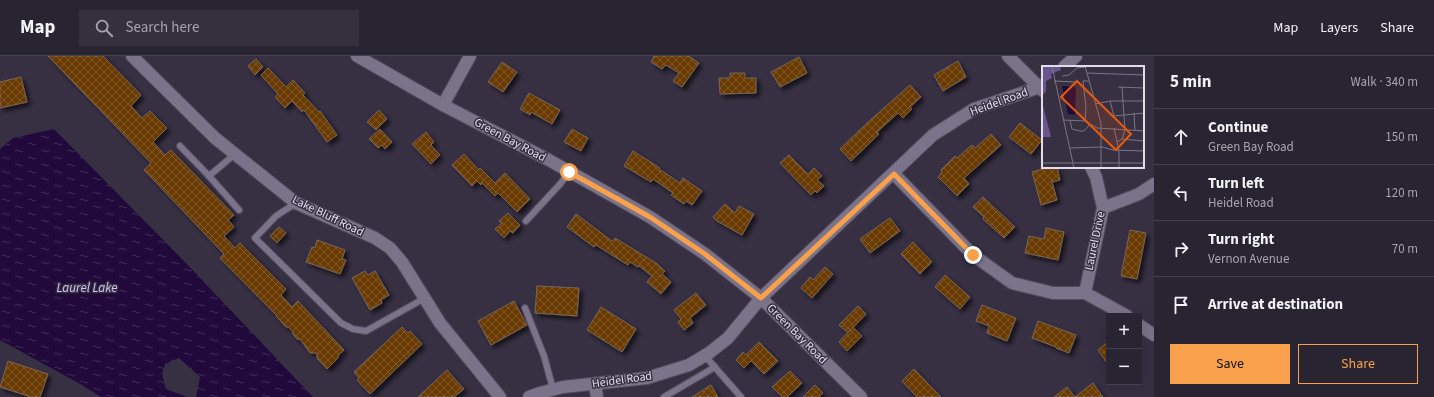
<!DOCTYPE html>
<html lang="en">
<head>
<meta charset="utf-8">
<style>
  :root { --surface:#292432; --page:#35303e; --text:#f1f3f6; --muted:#a5a4ac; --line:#45414d; --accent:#f8a04b }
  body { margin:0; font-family:"Source Sans 3",sans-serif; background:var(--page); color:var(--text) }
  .controls { position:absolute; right:12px; bottom:12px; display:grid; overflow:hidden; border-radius:0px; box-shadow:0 4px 16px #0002 }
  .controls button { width:36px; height:36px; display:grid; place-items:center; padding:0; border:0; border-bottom:1px solid var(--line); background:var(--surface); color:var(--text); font:20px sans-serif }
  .stop { position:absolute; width:12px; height:12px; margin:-9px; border:3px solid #f8a04b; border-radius:50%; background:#fff }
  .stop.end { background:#f8a04b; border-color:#fff; box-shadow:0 1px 4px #0008 }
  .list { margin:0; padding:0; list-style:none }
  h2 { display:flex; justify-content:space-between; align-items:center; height:52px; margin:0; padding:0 16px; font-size:17px }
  h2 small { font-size:13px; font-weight:400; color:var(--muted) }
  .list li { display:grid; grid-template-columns:26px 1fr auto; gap:12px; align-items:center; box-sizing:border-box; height:56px; padding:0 16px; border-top:1px solid var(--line) }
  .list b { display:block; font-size:15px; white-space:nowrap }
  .list p { margin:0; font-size:13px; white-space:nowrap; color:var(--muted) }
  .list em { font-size:13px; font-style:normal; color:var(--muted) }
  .actions { display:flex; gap:8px; padding:12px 16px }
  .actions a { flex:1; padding:9px 0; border:1px solid var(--accent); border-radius:0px; text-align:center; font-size:14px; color:var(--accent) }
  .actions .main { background:var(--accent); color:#111 }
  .icon { flex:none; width:22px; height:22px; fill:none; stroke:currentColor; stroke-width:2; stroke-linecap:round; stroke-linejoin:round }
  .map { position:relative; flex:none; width:1154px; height:341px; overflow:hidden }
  header { display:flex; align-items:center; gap:24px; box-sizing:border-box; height:56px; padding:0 20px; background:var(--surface); border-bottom:1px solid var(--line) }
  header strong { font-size:19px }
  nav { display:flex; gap:22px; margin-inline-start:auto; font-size:14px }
  .search { width:280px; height:36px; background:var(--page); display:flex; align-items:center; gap:10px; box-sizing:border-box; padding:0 14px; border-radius:0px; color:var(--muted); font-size:15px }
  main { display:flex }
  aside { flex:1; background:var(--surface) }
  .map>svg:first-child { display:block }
</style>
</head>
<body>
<header>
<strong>Map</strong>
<div class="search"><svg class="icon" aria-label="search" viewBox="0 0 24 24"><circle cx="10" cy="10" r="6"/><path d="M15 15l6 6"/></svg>Search here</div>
<nav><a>Map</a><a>Layers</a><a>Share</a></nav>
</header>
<main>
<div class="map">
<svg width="1154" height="341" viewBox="0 0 1154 341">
  <defs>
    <pattern id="water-ripples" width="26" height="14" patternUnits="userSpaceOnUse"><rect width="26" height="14" fill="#210a3b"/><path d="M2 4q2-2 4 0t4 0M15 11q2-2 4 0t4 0" fill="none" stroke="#412d57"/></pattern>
    <pattern id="building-cross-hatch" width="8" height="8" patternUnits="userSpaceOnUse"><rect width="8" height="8" fill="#693b06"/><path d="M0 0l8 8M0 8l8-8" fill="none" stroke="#7e572a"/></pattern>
    <filter id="shadow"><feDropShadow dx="3.5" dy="3.5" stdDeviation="2" flood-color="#0009"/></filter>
  </defs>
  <rect width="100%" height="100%" fill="#373043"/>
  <path fill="url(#water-ripples)" d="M54 73 185 206 313 341H196L200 321 179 302 165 308 162 318 166 333 187 341H101L82 329 0 284V93L13 82Z"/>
  <g fill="url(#building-cross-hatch)" stroke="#796656" filter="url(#shadow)">
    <path d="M48 0H103L141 39 131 50 142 62 150 55 167 72 153 86 165 99 171 94 234 159 228 164 234 171 224 180 235 192 240 187 286 233 281 239 292 251 298 245 344 294 338 300V302L327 313 317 302V297H310L300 283H297L293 278V276L288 271H286L276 260H277L220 202 224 198 144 114 151 107Z"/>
    <path d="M653 0H689L699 7 682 31 673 25 679 17 666 9 662 13 651 6 654 1Z"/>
    <path d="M799 1 807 17 780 31 771 16Z"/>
    <path d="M256 3 263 11 255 19 248 10Z"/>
    <path d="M958 5 966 21 943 35 934 19Z"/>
    <path d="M502 6 517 16 503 36 488 26Z"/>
    <path d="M268 12 286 31 293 24 305 37 303 39 319 56 320 55 337 79 327 86 304 54 302 56 292 45 285 52 275 41 278 38 261 19Z"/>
    <path d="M730 17H745V22H756V37L720 38 719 22H730Z"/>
    <path d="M21 21 27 46 0 52V26Z"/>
    <path d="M910 29 921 41 910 51 912 53 903 62 898 57 877 76 879 78 851 105 840 93 867 67Z"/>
    <path d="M529 37 560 54 552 68 531 56 530 59 520 53Z"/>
    <path d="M379 54 387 63 376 74 367 66Z"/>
    <path d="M1020 67 1042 84 1031 98 1009 81Z"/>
    <path d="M380 73 392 86 385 93 382 89 378 92 369 83Z"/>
    <path d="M572 73 588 82 581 95 564 86Z"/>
    <path d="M426 76 434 86 431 89 440 99 431 108 412 88Z"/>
    <path d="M991 78 1001 89 964 122 969 128 957 140 938 121 942 116 941 114 955 100 957 102 972 89 975 92Z"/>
    <path d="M633 95 660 112 659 113 680 127 683 122 702 135 692 149 686 145 684 148 671 139 673 137 653 123 651 126 624 110Z"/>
    <path d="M464 98 479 114 480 112 495 127 505 117 530 143 517 156 498 137 495 140 482 127 481 129 477 125 472 130 452 109Z"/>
    <path d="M789 99 808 118 814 112 822 120 817 124 824 130 817 137 815 135 811 139 780 107Z"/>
    <path d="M1050 111H1057L1060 124 1052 126 1057 144 1041 149 1032 116Z"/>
    <path d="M983 141 1015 171 1004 182 983 163 984 161 973 151Z"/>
    <path d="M725 148 735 157 739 150 754 158 742 179 717 165 713 161Z"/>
    <path d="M508 157 520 169 513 177 510 175 504 182 495 173 502 167 499 165Z"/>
    <path d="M576 158 612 185 615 182 656 207 665 215 662 218 671 226 661 238 647 226 652 220 639 210 638 211 630 206 628 209 596 189 594 191 567 171Z"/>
    <path d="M890 162 900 175 870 197 860 183Z"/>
    <path d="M279 171 286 177 277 187 270 180Z"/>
    <path d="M1046 172 1064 176 1058 204 1025 197 1029 180 1044 183Z"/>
    <path d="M1130 174 1146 177 1137 223 1121 220Z"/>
    <path d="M317 184 345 194 342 203 346 204 340 218 306 206 312 191 315 192Z"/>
    <path d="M913 186 932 206 920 218 901 198Z"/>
    <path d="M825 211 833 218 812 242 801 232 810 221 813 224Z"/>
    <path d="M365 215 368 219 375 215 389 239 381 244 382 247 370 254 352 222Z"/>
    <path d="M945 219 970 241 960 253 935 231Z"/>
    <path d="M537 230 579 232 577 260 535 257Z"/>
    <path d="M696 237 706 249 690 262 693 267 684 274 678 266 681 263 674 254Z"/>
    <path d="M514 245 527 269 491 289 478 265Z"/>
    <path d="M982 249 1016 262 1007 285 987 277 989 270 976 265Z"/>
    <path d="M858 250 866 258 848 277 839 269Z"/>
    <path d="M601 251 636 273 622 296 587 274Z"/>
    <path d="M1038 265 1076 279 1069 297 1056 292V291L1032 282Z"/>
    <path d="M402 271 408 277 410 275 422 288 370 338 357 324 359 322 354 316Z"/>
    <path d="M853 271 862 280 847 295 839 286Z"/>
    <path d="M1109 285V310L1098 294Z"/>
    <path d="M759 286 778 305 764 318 751 305 744 312 736 304 743 296 746 299Z"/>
    <path d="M8 305 48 318 40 341H31L0 331Z"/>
    <path d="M914 313 941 341H917L902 325Z"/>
    <path d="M447 314 464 333 454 341H418Z"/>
    <path d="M790 315 802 327 787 341H782L772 331Z"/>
    <path d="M1093 327 1103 341H1054L1067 331 1075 341Z"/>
    <path d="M711 329 718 341H692Z"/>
    <path d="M815 329 823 337 819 341H803Z"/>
  </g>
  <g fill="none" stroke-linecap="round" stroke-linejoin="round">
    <defs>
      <g id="lane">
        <path d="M180 90 209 120 235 98"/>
        <path d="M209 120 239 154"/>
        <path d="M296 147 276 160 255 182 341 267 353 273 366 275 425 242"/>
        <path d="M526 165 561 127 569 116"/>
        <path d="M525 252 544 300 553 333"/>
        <path d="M705 300 741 341"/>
        <path d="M664 341 715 311"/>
      </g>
      <g id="street">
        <path d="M132 0 215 82 296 147 375 182 390 192 402 206 440 267 500 341"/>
        <path d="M1008 0 1043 35"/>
        <path d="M1064 11 1076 0"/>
        <path d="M443 49 470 0"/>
        <path d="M894 118 973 199 1012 227 1053 237H1085L1127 260"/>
        <path d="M1103 152 1139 138 1154 128"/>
        <path d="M1085 237 1103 152 1096 121 1091 111"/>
        <path d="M1139 269 1154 279"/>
        <path d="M595 328 597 341"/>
        <path d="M529 341 540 337 563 331 647 322 689 309 709 297 728 282 761 242 933 79 974 53 1040 31 1043 29"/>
      </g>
      <path id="secondary" d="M357 0 443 49 547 103 650 161 705 198 761 242 861 341"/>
    </defs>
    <use href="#lane" stroke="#514b5b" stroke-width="8"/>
    <use href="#street" stroke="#514b5b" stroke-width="14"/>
    <use href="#secondary" stroke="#514b5b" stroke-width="14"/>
    <use href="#lane" stroke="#7a7389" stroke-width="6"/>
    <use href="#street" stroke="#7a7389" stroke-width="12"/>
    <use href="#secondary" stroke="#7a7389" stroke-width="12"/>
  </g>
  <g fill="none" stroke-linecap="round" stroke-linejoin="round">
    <path stroke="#f8a04b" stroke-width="5" d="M569 116 650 161 705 198 761 242 894 118 973 199"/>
  </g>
  <g text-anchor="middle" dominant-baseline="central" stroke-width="3" stroke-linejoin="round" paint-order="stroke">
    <g font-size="12" fill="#e1dde9" stroke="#373043">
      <text transform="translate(999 46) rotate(-20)">Heidel Road</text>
      <text transform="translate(510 84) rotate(28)">Green Bay Road</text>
      <text transform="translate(328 160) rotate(26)">Lake Bluff Road</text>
      <text transform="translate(1095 185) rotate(-78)">Laurel Drive</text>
      <text transform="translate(797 278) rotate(45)">Green Bay Road</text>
      <text transform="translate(622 324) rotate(-8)">Heidel Road</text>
    </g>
    <g font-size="13" font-style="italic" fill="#d5c3f5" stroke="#373043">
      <text x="87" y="232">Laurel Lake</text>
    </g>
  </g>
  <g transform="translate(1042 10)">
    <rect width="102" height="102" fill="#373043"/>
    <path d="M0 0H18L19 4 9 8 10 12 4 15V25L0 30ZM0 36 9 71H0Z" fill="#6a558c"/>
    <path d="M20 20 34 21 33 49 26 48Z" fill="#210a3b"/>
    <path fill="none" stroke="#7b7585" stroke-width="1" d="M10 0 32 102M43 0 59 57V102M45 7 102 9M20 10 27 9 35 2 44 1M12 15 34 16M76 21 102 22M68 35 72 50 102 47M53 38 68 35H102M92 47 93 65M21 54 43 55 55 62 102 65M28 54 30 63 38 65H42L48 58M43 55 44 42 41 15H47M72 62 77 85V102M80 73 102 75M75 76 80 73 83 64 80 21M28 82 60 81 71 84 102 85M0 97H102"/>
    <path fill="#e8590c" fill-opacity="0.15" stroke="#e8590c" stroke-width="2" d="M35 15 89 68 74 84 19 31Z"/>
    <rect width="102" height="102" fill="none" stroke="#e1dde9" stroke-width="2"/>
  </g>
</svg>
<div class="controls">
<button>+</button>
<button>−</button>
</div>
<div class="stop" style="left:569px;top:116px"></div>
<div class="stop end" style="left:973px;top:199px"></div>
</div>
<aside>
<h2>5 min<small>Walk · 340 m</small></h2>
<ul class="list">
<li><svg class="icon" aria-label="ahead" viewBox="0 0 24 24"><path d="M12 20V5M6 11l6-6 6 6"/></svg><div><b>Continue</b><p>Green Bay Road</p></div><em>150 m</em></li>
<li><svg class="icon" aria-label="left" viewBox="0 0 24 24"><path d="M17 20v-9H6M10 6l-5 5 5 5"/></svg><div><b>Turn left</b><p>Heidel Road</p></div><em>120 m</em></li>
<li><svg class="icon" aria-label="right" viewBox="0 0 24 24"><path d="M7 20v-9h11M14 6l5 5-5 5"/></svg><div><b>Turn right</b><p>Vernon Avenue</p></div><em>70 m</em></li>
<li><svg class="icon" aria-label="arrive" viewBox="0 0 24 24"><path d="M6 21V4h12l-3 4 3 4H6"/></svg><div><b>Arrive at destination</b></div></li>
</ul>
<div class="actions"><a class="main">Save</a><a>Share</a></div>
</aside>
</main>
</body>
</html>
